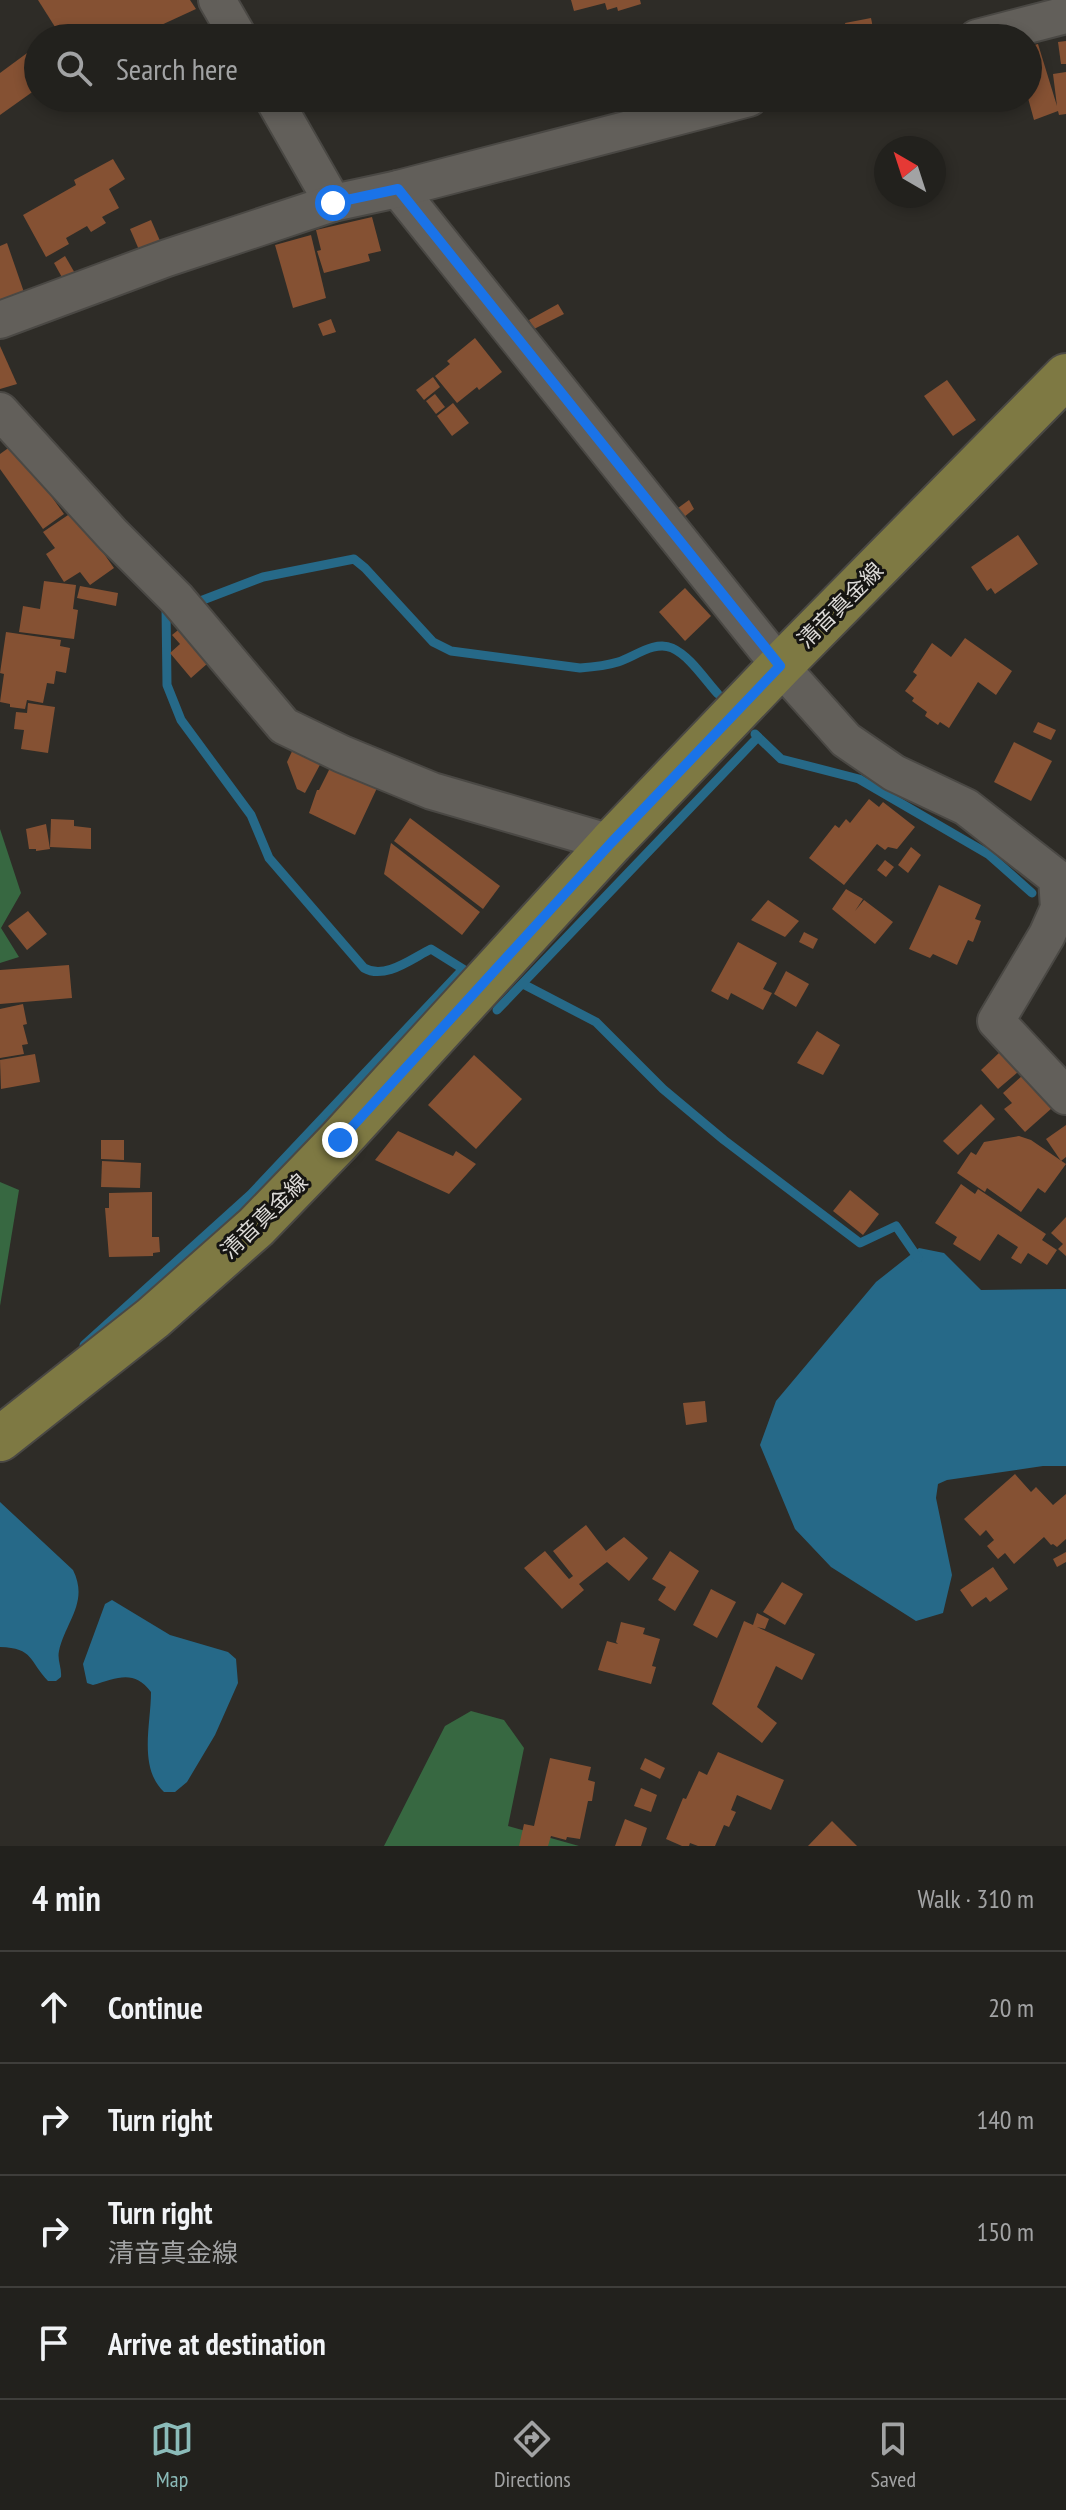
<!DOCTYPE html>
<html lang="en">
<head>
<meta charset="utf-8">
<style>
  :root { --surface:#22211d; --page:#2a2926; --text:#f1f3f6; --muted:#a2a3a4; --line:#3f3e3b; --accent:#8bbbb9 }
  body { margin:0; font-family:"PT Sans Narrow","Noto Sans JP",sans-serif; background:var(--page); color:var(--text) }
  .compass { position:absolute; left:874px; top:136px; width:72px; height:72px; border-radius:50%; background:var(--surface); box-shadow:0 4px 12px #0003; rotate:321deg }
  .stop { position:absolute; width:24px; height:24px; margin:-18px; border:6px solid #1a73e8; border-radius:50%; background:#fff }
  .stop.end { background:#1a73e8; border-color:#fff; box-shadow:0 2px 8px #0008 }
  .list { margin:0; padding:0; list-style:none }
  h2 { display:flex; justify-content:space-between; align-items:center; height:104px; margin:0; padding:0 32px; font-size:34px }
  h2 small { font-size:26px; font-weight:400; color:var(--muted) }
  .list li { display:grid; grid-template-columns:52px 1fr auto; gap:24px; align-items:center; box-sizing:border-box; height:112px; padding:0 32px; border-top:2px solid var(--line) }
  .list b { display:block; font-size:30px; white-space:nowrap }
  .list p { margin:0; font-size:26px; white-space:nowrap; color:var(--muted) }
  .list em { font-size:26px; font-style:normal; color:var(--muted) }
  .icon { flex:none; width:44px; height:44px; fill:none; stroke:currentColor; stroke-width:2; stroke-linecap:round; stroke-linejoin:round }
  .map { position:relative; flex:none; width:1066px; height:1846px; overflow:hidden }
  .search { position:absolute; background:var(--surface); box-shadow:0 4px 12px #0003; left:24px; right:24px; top:24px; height:88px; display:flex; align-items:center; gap:20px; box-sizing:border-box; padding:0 28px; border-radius:44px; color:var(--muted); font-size:30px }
  .sheet { height:552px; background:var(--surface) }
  nav { display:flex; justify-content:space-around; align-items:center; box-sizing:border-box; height:112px; border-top:2px solid var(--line); background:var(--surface); font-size:22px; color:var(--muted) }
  nav a { display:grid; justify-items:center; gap:4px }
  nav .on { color:var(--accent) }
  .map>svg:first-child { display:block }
</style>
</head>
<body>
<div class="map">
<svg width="1066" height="1846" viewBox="0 0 1066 1846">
  <rect width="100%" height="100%" fill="#2e2c27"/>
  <g fill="#376841">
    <path d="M0 829 21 893 1 928 19 957 0 963Z"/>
    <path d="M0 1182 19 1190 0 1306Z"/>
    <path d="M471 1711 504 1720 524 1748 508 1826 579 1846H384L445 1726Z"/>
  </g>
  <g fill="#266988">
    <path d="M919 1248 944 1253 981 1290 1066 1289V1466H1043L947 1480 938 1484 936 1498 952 1575 943 1613 916 1621 831 1567 795 1529 760 1445 776 1401 876 1282Z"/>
    <path d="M0 1502 73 1570C89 1602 66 1621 59 1651 57 1660 62 1668 61 1677L56 1681H48C29 1661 34 1648 0 1647Z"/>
    <path d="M112 1600 170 1635 228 1652 236 1659 238 1683 215 1735 187 1782 175 1792H164C138 1767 151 1725 151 1692 134 1669 117 1678 93 1685L87 1683 83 1664 105 1604Z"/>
  </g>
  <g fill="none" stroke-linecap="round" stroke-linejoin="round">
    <g stroke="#266988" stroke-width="9">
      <path d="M195 603 263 577 354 559 365 568 433 642 451 651 580 668C593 667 605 666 618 662 634 657 655 640 672 648 690 656 705 680 718 694"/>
      <path d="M758 737 781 759 859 779 988 854 1032 893"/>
      <path d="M523 984 596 1022 663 1089 724 1140 860 1243 896 1226 918 1258"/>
      <path d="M497 1010 758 737 755 734"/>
      <path d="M84 1345 251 1194 463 969 431 949C411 959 385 980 364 968L269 858 251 815 181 720 167 685 166 607"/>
    </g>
  </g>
  <g fill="#855133">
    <path d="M38 0H190L196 9 133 38H62Z"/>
    <path d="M571 0H640L641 4 618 11 617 7 607 10 605 3 574 11Z"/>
    <path d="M871 18 875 38H849L845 23Z"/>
    <path d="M1066 41V64H1061L1058 42Z"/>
    <path d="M1038 44 1057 106 1053 74 1066 72V114L1059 115 1058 111 1034 120 1028 98V47Z"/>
    <path d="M38 45V88L0 115V73Z"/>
    <path d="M977 98H1001L979 106Z"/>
    <path d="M113 159 125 179 109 189 119 208 102 217 106 223 91 232 87 226 66 238 69 244 46 257 23 215 76 185 74 180Z"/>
    <path d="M372 217 381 251 368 254 370 261 324 273 317 251 321 250 316 230Z"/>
    <path d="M151 220 161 243 140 252 130 229Z"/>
    <path d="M311 235 326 298 293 308 275 245Z"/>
    <path d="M7 243 26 298 0 308V246Z"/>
    <path d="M65 256 76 275 64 281 54 263Z"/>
    <path d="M558 304 564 314 534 329 529 320Z"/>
    <path d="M331 319 336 332 323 336 318 324Z"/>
    <path d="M475 338 502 372 479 390 477 387 457 403 435 376 450 364 447 361Z"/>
    <path d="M0 346 17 384 0 389Z"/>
    <path d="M433 377 440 387 424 400 416 390Z"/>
    <path d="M947 380 976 420 953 436 924 396Z"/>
    <path d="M435 394 445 407 436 414 426 401Z"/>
    <path d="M453 403 469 423 452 436 437 416Z"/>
    <path d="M14 444 64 514 43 529 0 469V454Z"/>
    <path d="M689 500 694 509 684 517 678 508Z"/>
    <path d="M74 511 114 568 90 585 80 572 64 582 46 554 55 548 43 532Z"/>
    <path d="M1018 535 1038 564 995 594 991 588 987 591 971 567Z"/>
    <path d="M44 581 76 585 73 609 78 610 74 639 19 632 23 606 40 609Z"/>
    <path d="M80 586 118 593 116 606 77 598Z"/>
    <path d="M685 588 711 616 685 641 659 612Z"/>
    <path d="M188 622 216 656 191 678 170 653 180 644 172 635Z"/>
    <path d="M6 632 61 640 60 646 70 648 66 673 56 671 54 684 47 683 43 703 27 700 25 709 10 707V704L0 702 4 674 0 673Z"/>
    <path d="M965 638 1012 671 996 695 978 682 949 728 940 722 938 725 925 716 927 712 912 701 914 698 905 691 917 675 913 672 932 643 951 657Z"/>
    <path d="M28 703 55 707 48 753 21 749 24 730 14 729 16 712 27 713Z"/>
    <path d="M1038 722 1056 730 1051 740 1033 732Z"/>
    <path d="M1014 742 1052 761 1031 801 994 782Z"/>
    <path d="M295 745 323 759 305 793 297 789 287 762Z"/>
    <path d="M331 766 377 788 355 835 309 813 317 790H319Z"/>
    <path d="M869 799 879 807 883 802 915 827 897 849 888 847 885 850 877 844 844 885 809 858 835 825 839 828 846 819 850 823Z"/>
    <path d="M410 818 500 886 483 909 394 841Z"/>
    <path d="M51 819 74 820V826L91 828V849L50 847Z"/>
    <path d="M46 824 50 849 36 851V849H29L26 829Z"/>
    <path d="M391 843 480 912 462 935 384 874Z"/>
    <path d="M911 847 921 855 908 873 898 865Z"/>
    <path d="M885 860 894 867 886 877 877 870Z"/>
    <path d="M939 885 981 905 975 919 981 921 973 942 968 940 957 965 933 954 930 958 909 949Z"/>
    <path d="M846 889 863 899 855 911 864 900 893 922 875 944 832 909Z"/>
    <path d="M768 900 799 921 785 937 751 920Z"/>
    <path d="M28 911 47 934 27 950 8 926Z"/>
    <path d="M804 932 818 939 813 949 799 942Z"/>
    <path d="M738 942 777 963 763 989 772 993 763 1010 731 993 728 1000 711 991Z"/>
    <path d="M69 965 72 998 0 1004V970Z"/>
    <path d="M786 971 809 984 796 1007 774 994Z"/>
    <path d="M23 1004 27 1024 23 1025 28 1044 22 1045 24 1054 0 1058V1009Z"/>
    <path d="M817 1031 840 1045 823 1075 797 1063Z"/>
    <path d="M1000 1052 1018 1072 998 1089 981 1070Z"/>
    <path d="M35 1054 40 1082 1 1089 0 1060Z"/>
    <path d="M474 1055 522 1099 476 1149 428 1105Z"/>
    <path d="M1023 1075 1034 1088 1038 1086 1052 1108 1025 1132 1004 1109 1012 1103 1003 1093Z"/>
    <path d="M981 1104 995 1119 958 1155 943 1141Z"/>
    <path d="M1066 1125V1157L1061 1161 1046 1139Z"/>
    <path d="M398 1131 453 1156 456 1151 476 1164 449 1194 375 1160Z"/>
    <path d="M1019 1136 1031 1140 1066 1164 1045 1193 1038 1188 1021 1212 987 1188 985 1192 957 1173 971 1152 976 1155 984 1142Z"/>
    <path d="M101 1140H124V1160L101 1159Z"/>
    <path d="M102 1161 141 1163 140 1188 101 1187Z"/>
    <path d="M961 1184 975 1194 978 1189 1046 1234 1042 1240 1057 1250 1047 1265 1028 1253 1021 1264 1011 1258 1018 1247 998 1234 980 1261 953 1244 957 1237 935 1223Z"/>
    <path d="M850 1190 879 1214 863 1235 833 1211Z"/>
    <path d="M152 1192V1237H159L160 1252 153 1253V1256L109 1257 105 1208H109V1193Z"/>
    <path d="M1066 1217V1256L1058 1249 1063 1244 1051 1233Z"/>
    <path d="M705 1401 707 1422 686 1425 683 1403Z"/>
    <path d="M1015 1474 1031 1492 1036 1487 1053 1505 1066 1494V1539L1057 1547 1053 1544 1051 1545 1044 1537 1014 1564 1005 1553 998 1559 987 1546 994 1540 986 1530 980 1536 964 1519Z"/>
    <path d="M586 1525 606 1551 624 1537 648 1558 629 1581 607 1562 579 1584 584 1590 562 1609 524 1568 545 1551 569 1579 573 1576 553 1551Z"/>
    <path d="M670 1551 699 1571 675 1611 658 1600 666 1587 652 1579Z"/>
    <path d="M1066 1552V1562L1057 1567 1053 1559Z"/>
    <path d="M993 1567 1008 1589 990 1602 986 1597 972 1607 960 1590Z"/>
    <path d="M782 1582 803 1594 785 1625 763 1612Z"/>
    <path d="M711 1589 736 1602 717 1638 693 1625Z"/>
    <path d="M757 1613 769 1619 765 1629 757 1627 815 1654 802 1680 776 1666 757 1707 777 1723 762 1743 712 1704 744 1621 753 1625Z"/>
    <path d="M621 1622 645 1628 643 1634 660 1639 652 1666 656 1667 651 1684 598 1670 607 1641 618 1644 616 1642Z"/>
    <path d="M718 1752 784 1780 771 1810 737 1795 731 1810 736 1812 729 1827 724 1825 715 1846H698L690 1843 689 1846H682L666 1839 683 1798 686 1799 699 1771 707 1775Z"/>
    <path d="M550 1758 591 1767 588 1780 595 1782 592 1801H588L580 1839 567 1837 566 1840 551 1836 548 1846H519L524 1824 534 1826Z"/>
    <path d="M645 1758 665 1768 660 1779 640 1769Z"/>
    <path d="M641 1788 657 1795 651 1812 634 1806Z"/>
    <path d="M625 1819 647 1828 641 1846H615Z"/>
    <path d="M832 1821 857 1846H808Z"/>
  </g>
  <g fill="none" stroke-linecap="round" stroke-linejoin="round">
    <defs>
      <g id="minor">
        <path d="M217 0 239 38"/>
        <path d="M977 38 1066 15"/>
        <path d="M273 98 333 203"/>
        <path d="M398 189 780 666 846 740 894 773 966 807 1057 878 1059 908 1047 935 996 1021 1066 1096"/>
        <path d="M0 320 167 258 333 203 398 189 749 98"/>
        <path d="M0 411 113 535 177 599 284 726 342 754 432 791 611 843"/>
      </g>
      <path id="major" d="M0 1439 153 1318 256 1227 340 1140 611 843 780 666 1066 376"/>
    </defs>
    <use href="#minor" stroke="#4a4844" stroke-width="40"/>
    <use href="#major" stroke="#4a4844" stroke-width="48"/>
    <use href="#minor" stroke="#625f5a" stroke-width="36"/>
    <use href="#major" stroke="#7e7943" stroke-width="44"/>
  </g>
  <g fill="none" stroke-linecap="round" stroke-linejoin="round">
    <path stroke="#1a73e8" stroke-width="10" d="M333 203 398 189 780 666 611 843 340 1140"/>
  </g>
  <g text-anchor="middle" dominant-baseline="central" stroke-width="6" stroke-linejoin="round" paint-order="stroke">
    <g font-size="22" fill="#dddbd8" stroke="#161512">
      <text transform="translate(840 605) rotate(-45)">清音真金線</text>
      <text transform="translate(264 1216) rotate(-44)">清音真金線</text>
    </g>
  </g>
</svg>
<svg class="compass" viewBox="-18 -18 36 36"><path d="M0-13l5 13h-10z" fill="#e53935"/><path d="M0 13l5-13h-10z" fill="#a2a3a4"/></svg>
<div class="stop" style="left:333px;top:203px"></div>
<div class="stop end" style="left:340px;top:1140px"></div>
<div class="search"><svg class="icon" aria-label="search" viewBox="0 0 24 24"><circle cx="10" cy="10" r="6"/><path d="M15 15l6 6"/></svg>Search here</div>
</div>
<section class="sheet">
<h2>4 min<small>Walk · 310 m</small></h2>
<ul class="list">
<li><svg class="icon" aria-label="ahead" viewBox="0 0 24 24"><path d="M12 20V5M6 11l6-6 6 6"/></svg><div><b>Continue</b></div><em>20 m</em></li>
<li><svg class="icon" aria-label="right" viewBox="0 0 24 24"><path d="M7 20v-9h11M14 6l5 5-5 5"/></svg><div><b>Turn right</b></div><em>140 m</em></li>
<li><svg class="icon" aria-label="right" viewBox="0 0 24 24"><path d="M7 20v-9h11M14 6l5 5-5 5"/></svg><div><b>Turn right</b><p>清音真金線</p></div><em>150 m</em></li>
<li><svg class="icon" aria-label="arrive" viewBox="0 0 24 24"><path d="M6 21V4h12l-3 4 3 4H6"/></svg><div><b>Arrive at destination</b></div></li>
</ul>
</section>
<nav>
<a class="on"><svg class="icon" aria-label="map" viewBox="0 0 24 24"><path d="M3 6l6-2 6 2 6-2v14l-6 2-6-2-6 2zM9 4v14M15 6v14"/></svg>Map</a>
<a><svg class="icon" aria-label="directions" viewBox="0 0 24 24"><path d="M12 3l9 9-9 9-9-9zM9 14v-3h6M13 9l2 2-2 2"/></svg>Directions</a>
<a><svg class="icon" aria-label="saved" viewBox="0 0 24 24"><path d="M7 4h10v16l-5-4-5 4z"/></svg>Saved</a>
</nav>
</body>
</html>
